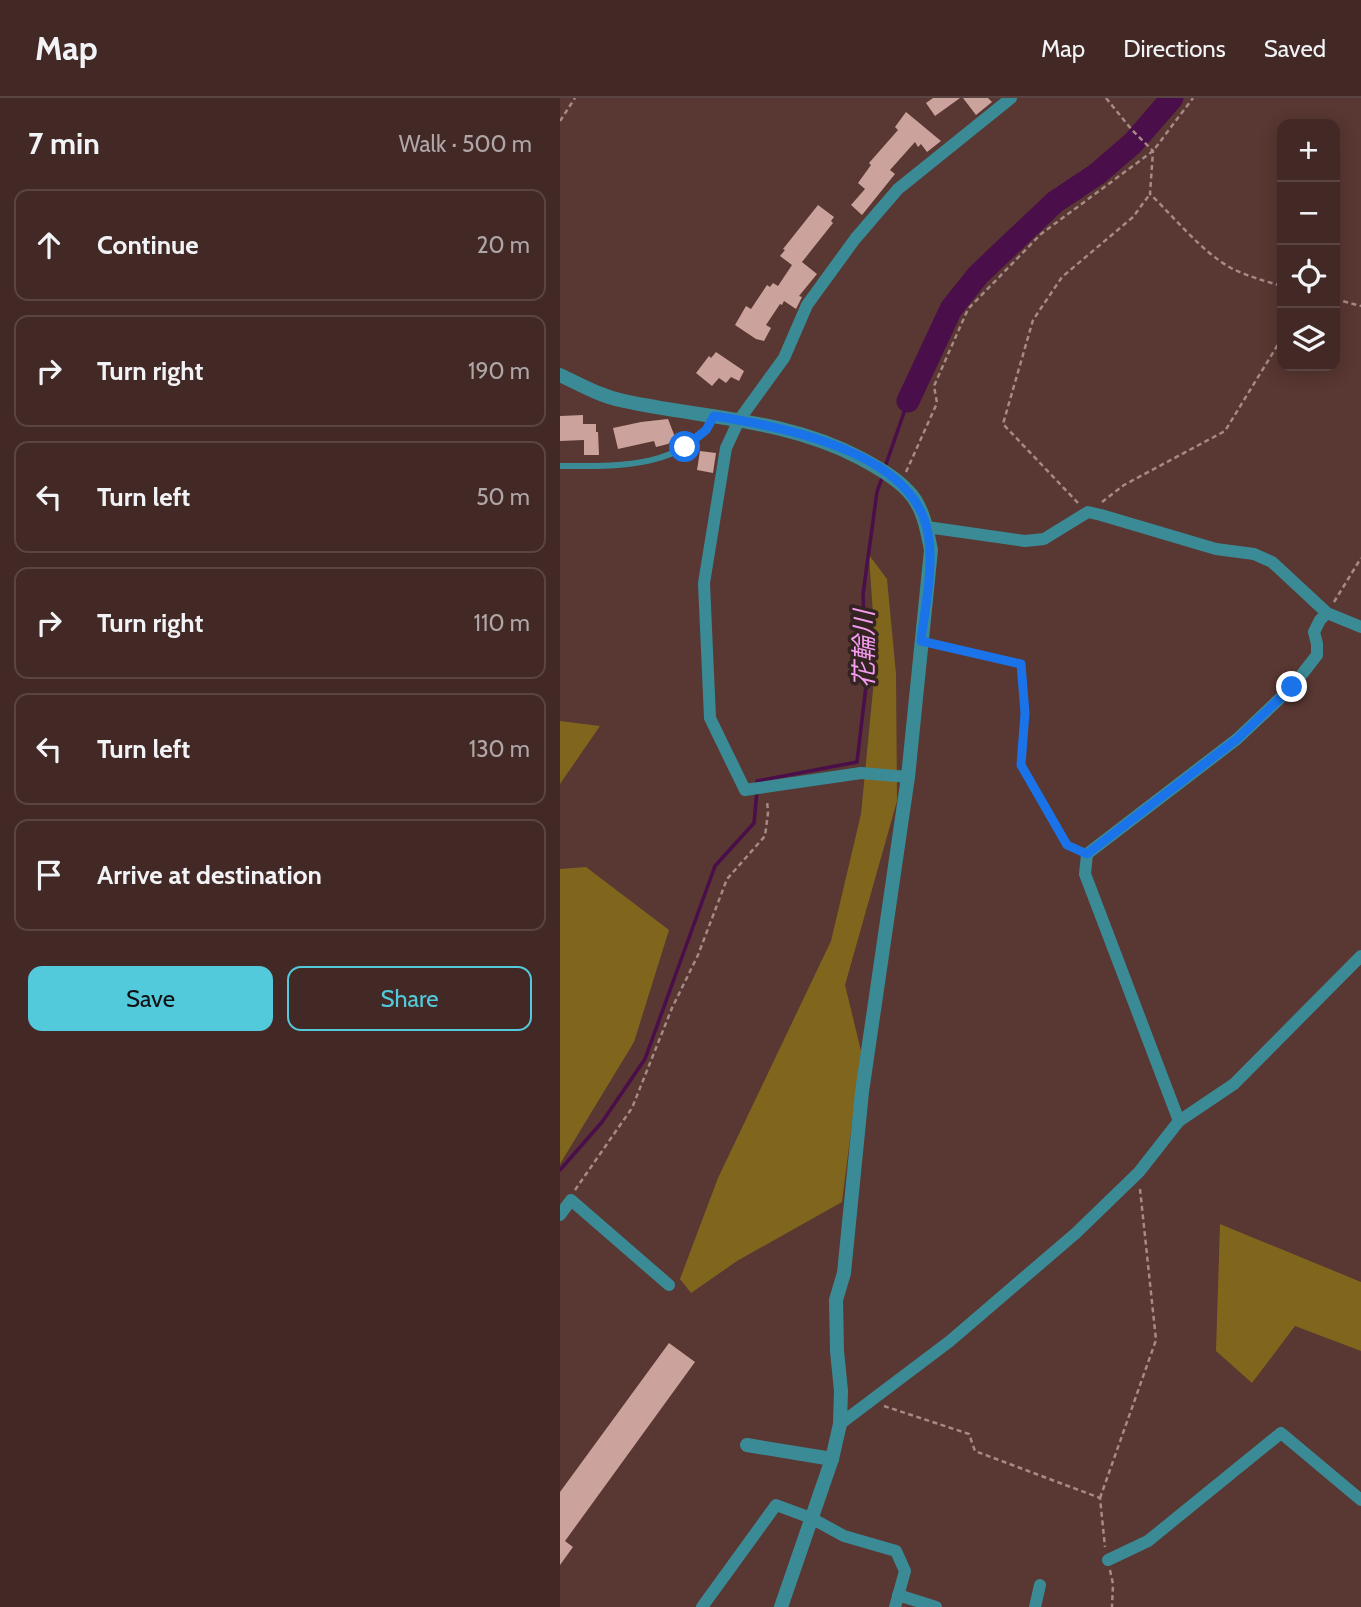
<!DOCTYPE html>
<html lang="en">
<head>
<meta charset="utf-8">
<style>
  :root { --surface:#432926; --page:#4a312e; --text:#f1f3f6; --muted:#afa6a7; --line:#5b4543; --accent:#53cadc }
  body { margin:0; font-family:Cabin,"Noto Sans JP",sans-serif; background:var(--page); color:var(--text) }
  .controls { position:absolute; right:21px; top:21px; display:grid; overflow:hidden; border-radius:14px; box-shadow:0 4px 18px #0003 }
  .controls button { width:63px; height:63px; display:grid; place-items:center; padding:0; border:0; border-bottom:2px solid var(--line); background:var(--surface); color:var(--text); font:35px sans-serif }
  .stop { position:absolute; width:21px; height:21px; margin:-16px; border:5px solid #1a73e8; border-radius:50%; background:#fff }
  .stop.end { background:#1a73e8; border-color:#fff; box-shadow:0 2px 7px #0008 }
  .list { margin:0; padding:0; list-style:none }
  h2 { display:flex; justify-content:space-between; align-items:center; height:91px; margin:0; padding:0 28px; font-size:30px }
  h2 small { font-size:23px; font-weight:400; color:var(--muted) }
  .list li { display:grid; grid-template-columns:46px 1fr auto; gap:21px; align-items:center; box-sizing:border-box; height:112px; margin:0 14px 14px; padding:0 14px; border:2px solid var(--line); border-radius:14px }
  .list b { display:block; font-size:26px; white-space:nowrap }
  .list em { font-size:23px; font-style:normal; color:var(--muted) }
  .actions { display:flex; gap:14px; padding:21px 28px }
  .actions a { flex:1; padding:16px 0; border:2px solid var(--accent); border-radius:14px; text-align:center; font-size:24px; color:var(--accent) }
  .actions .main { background:var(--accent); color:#111 }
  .icon { flex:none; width:38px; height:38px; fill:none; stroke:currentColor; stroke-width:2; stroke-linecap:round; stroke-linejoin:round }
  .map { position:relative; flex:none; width:801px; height:1509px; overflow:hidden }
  header { display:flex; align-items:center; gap:42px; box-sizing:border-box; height:98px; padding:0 35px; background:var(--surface); border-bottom:2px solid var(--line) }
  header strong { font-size:33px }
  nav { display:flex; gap:38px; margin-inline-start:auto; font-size:24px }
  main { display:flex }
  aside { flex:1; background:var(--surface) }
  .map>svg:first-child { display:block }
</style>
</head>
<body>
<header>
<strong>Map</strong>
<nav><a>Map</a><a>Directions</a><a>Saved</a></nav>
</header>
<main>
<aside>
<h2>7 min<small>Walk · 500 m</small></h2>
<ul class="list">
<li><svg class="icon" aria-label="ahead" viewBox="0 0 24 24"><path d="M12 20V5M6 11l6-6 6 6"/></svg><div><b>Continue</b></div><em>20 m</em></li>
<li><svg class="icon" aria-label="right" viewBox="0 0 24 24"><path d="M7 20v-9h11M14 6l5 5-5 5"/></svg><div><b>Turn right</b></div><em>190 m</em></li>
<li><svg class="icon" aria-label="left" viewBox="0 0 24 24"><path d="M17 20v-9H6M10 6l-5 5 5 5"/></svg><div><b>Turn left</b></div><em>50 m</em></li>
<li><svg class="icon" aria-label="right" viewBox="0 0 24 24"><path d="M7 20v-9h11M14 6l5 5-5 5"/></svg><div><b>Turn right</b></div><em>110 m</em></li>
<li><svg class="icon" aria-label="left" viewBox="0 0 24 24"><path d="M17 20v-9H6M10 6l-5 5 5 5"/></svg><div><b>Turn left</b></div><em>130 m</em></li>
<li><svg class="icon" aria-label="arrive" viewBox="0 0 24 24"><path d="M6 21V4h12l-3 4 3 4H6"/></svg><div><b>Arrive at destination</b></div></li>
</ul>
<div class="actions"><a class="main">Save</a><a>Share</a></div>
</aside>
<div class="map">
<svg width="801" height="1509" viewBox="0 0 801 1509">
  <rect width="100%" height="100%" fill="#593732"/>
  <g fill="#80661d">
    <path d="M309 457 327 481 336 576 337 703 285 887 301 953 282 1104 177 1163 131 1195 120 1181 158 1080 271 843 301 716 316 561Z"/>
    <path d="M0 623 40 628 0 686Z"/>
    <path d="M26 769 109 832 74 944 0 1066V771Z"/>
    <path d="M660 1126 801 1184V1253L735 1228 692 1285 656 1253Z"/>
  </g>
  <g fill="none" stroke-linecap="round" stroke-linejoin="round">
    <g stroke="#4a0e4a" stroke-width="3.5">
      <path d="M325 369 348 303"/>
      <path d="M197 686V683L297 664 306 588 303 496 317 394 323 377"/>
      <path d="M0 1072 42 1024 85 961 155 768 194 725 197 693"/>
    </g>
    <path stroke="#4a0e4a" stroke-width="23" d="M348 303 391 211 418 177 495 104 537 76 573 45 612 0"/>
  </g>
  <g fill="#cca29c">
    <path d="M373 0H400L375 18 366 5Z"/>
    <path d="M403 0H428L432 4 416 17Z"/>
    <path d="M346 14 381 43 367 54 361 46 358 49 355 44 330 72 335 76 302 117 291 107 305 91 298 85 311 67 309 65 338 32 335 29Z"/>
    <path d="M258 107 274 119 271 123 273 125 242 164 257 176 239 198 242 199 236 211 224 203 222 207 220 206 206 227 211 230 204 243 196 241 175 227 186 208 191 211 207 187 210 189 213 185 218 188 232 167 220 158 225 152 223 151Z"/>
    <path d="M156 254 184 273 179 283 171 279 166 285 159 280 152 288 136 275 149 258 151 260Z"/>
    <path d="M23 317V326H36V334H38L39 357H24V342L0 343V318Z"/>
    <path d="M108 321 115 339 108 346 96 349 94 343 58 351 53 330 81 324Z"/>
    <path d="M140 353 156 355 153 375 137 372Z"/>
    <path d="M109 1245 135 1264 5 1443 13 1449 0 1467V1394Z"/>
  </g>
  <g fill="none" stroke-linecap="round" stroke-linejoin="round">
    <g stroke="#a58a85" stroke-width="2.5" stroke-dasharray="5 3.5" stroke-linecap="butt">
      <path d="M546 0 572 32 593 53 590 96C614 119 642 154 671 170 687 178 704 183 722 188"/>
      <path d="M0 23 15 0"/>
      <path d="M775 201 801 208"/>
      <path d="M346 374 377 305 374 288 408 211 481 136 593 53 633 0"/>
      <path d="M542 404 564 387 665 333 722 240"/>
      <path d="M518 405 443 326 473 222 502 179 573 119 590 96"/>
      <path d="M774 504 801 460"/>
      <path d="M375 546 461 566 465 615 461 667 507 747 515 750"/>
      <path d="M15 1092 72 1010 112 910 138 857 167 781 205 738 208 715 207 702"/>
      <path d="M324 1308 409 1336 415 1353 540 1400 545 1449"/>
      <path d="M540 1400 596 1242 580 1091"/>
      <path d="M550 1472 553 1486 552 1509"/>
    </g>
    <path stroke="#3b8b97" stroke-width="6" d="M0 368C52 368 123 372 153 320"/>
    <g stroke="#3b8b97" stroke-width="12">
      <path d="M367 429 465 443 484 441 528 414 541 417 656 451 694 456 712 464 767 515 801 529"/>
      <path d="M348 679 301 675 185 692 150 620 144 485 166 350 179 322 224 260 247 207 295 141 338 91 451 0"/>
      <path d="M619 1023 525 776 527 756 677 641 732 589 757 557V546L754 534 760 522 767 515"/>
      <path d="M0 1117 11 1102 109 1187"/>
      <path d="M280 1326 390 1243 516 1135 579 1074 619 1023 674 986 801 858"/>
      <path d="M548 1462 588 1443 721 1335 801 1402"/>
      <path d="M338 1497 376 1509"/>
      <path d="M142 1509 216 1407 251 1420 284 1438 336 1453 345 1473 335 1509"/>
      <path d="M475 1509 480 1487"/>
    </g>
    <g stroke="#3b8b97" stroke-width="14">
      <path d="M0 277C21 287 40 298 64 303 143 320 227 321 300 360 317 369 335 379 348 393 363 408 367 432 371 452L348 679 302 994 284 1175 276 1202 277 1253 281 1293 280 1326 272 1361 221 1509"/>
      <path d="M187 1347 272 1361"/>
    </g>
  </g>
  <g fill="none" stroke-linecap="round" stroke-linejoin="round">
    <path stroke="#1a73e8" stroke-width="9" d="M125 349 146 332 154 318C219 328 346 352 366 427 376 461 365 508 361 543L461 566 465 615 461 667 507 747 527 756 677 641 732 589"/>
  </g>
  <g text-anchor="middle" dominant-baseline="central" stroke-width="7" stroke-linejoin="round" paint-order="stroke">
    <g font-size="26" font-style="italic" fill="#f49df0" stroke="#332321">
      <text transform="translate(304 551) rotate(-90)">花輪川</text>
    </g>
  </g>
</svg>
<div class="controls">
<button>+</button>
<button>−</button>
<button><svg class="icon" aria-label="locate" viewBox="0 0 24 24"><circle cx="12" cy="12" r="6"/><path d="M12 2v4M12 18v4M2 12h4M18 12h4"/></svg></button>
<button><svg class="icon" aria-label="layers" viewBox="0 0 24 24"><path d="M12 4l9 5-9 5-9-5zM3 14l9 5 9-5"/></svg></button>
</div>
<div class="stop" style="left:125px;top:349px"></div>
<div class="stop end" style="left:732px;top:589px"></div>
</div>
</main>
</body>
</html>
